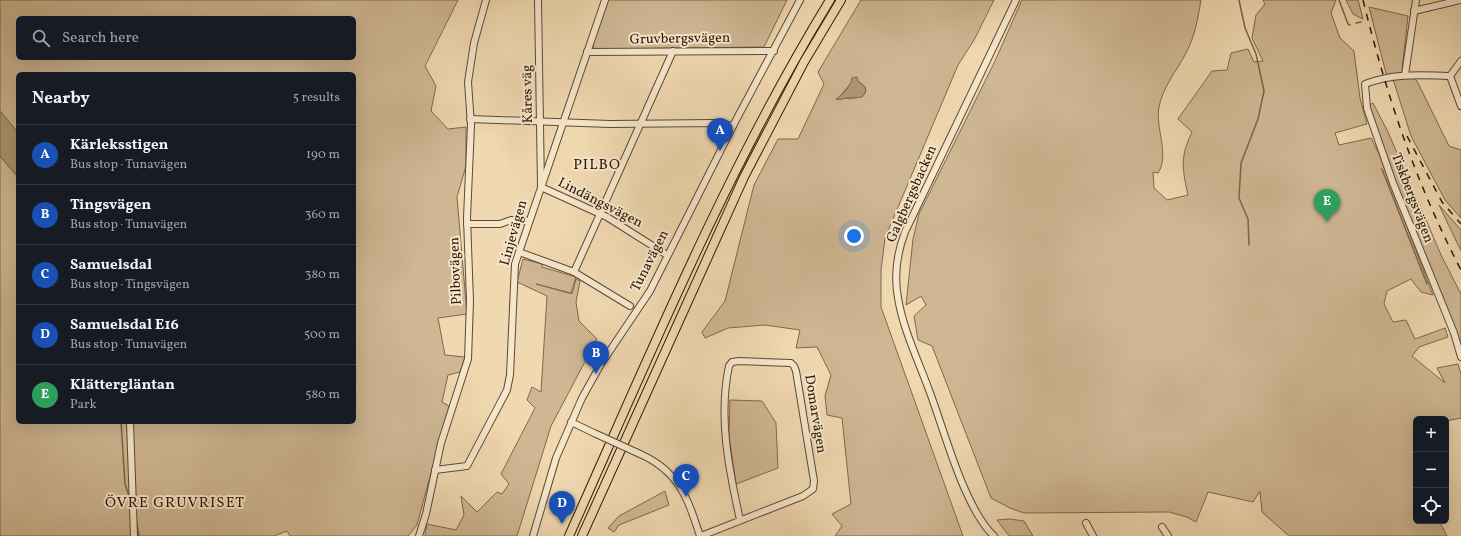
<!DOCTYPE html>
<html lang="en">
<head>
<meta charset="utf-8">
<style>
  :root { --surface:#171b24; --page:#242831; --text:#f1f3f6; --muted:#9ea1a6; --line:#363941; --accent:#c59692 }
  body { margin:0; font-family:Vollkorn,serif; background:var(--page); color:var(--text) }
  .controls { position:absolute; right:12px; bottom:12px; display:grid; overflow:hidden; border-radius:6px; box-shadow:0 4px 16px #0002 }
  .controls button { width:36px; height:36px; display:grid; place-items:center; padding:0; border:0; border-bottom:1px solid var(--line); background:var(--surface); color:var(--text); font:20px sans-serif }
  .you { position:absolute; left:854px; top:236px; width:14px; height:14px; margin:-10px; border:3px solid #fff; border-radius:50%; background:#1a73e8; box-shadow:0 0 0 6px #1a73e833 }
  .badge { display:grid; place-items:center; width:26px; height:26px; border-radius:50%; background:var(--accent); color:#fff; font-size:13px; font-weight:700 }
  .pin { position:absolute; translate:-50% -33px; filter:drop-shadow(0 1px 2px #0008) }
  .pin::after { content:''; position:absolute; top:21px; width:14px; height:12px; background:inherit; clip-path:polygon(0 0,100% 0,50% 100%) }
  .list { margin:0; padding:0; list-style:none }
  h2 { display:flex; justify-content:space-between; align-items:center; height:52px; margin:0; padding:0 16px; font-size:17px }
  h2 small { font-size:13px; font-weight:400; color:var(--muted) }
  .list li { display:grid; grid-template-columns:26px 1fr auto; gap:12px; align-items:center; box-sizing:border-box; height:60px; padding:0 16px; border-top:1px solid var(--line) }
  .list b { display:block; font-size:15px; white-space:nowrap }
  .list p { margin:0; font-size:13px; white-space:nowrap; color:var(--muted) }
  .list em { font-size:13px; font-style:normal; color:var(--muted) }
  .icon { flex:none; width:22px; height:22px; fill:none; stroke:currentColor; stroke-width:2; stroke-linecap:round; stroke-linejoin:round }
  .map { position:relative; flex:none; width:1461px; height:536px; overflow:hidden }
  .search { position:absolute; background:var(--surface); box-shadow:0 4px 16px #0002; left:16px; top:16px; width:340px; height:44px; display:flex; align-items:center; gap:10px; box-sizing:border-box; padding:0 14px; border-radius:6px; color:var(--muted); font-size:15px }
  .panel { position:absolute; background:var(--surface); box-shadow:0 4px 16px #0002; left:16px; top:72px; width:340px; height:352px; border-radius:6px }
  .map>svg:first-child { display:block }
</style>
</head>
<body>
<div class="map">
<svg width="1461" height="536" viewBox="0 0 1461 536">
  <rect width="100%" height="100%" fill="#f0d8b1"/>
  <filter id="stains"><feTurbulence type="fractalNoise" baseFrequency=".005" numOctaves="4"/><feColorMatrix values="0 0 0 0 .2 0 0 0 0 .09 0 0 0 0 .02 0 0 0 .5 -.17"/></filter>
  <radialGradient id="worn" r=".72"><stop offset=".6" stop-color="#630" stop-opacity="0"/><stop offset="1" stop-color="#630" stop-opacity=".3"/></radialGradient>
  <g fill="#cfb794" stroke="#7f684c" fill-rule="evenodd">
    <path d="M0 0H458L425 66 436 86 431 111 448 129 466 127V166L457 197 467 314 438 318 445 355 465 357 460 372 448 375 442 402 449 406 417 525 408 536H290L287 531 274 536H0V156L18 177V422H354V74H18V133L0 111ZM18 18H354V58H18Z"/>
    <path d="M608 0H787L764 47 594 49 593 44Z"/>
    <path d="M861 0H994L974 40 958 65 885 238 881 270V307L963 536H835L842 526 832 514 851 504 842 418 827 415 825 396 831 375 817 347 796 348 800 330 765 325 728 328 705 338 702 332 725 301 754 185 778 139H798L824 84 818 72ZM858 81 865 87 866 91 863 96 849 99 840 96 852 82Z"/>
    <path d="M1022 0H1201C1198 18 1195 36 1186 53 1177 71 1163 86 1159 107 1155 128 1170 155 1158 173L1153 172 1154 188 1167 200 1188 195C1182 168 1180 157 1192 132L1178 119 1212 71 1227 70 1231 53 1248 49 1254 62 1263 61 1252 38 1256 15 1265 4 1263 0H1336L1331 13 1340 38 1354 51 1360 98 1367 124 1335 133 1339 145 1371 138 1379 154 1433 295 1421 292 1411 279 1387 291 1384 304 1393 322 1406 320 1415 339 1445 328 1448 337 1419 347 1412 356 1445 383 1437 368 1458 364 1461 374V418L1446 421V419H1416V521H1439L1447 536H1289L1262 512 1260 491 1253 502 1208 492 1196 522 1187 517 1169 512 1024 513 1010 508 991 498 932 346 918 340 914 316 926 305 921 296 906 305 913 239 919 214 995 61Z"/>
    <path d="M1346 0H1358L1363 19 1353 14Z"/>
    <path d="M1369 7 1408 16 1402 70 1417 81 1449 146 1461 150V218L1445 200 1411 136 1393 79 1388 81Z"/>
    <path d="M1373 103 1388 132 1442 257 1461 294V344L1396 183 1369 105Z"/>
    <path d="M1439 205 1461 230V251Z"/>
    <path d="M523 259 542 264V267L576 277 571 293 536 284 572 294 576 279 580 281 576 302 579 321 597 339 551 426 517 536H425L427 524 456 530 464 515 461 496 477 512 497 492 502 494 509 484 501 474 535 408 527 400 532 387 541 392 547 296 517 282Z"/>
    <path d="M730 400 762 401 776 423 778 468 736 484 729 435Z"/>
    <path d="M665 491 669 505 619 525 614 532 608 528 619 516Z"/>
    <path d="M1009 519 1024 521 1033 536H1009L997 520Z"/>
  </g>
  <g fill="#ae9776" stroke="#7b6448">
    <path d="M857 77 858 81 865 87C868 101 854 97 846 98 842 99 841 100 836 99 843 94 851 86 852 78Z"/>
    <path d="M0 111 18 133V177L0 156Z"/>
  </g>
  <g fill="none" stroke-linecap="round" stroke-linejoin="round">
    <g stroke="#7b6448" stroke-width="1.5">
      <path d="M1239 0 1245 28 1256 54 1264 91 1258 119 1241 163 1239 198 1248 219 1249 245"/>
      <path d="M1339 0 1348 24 1350 25"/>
      <path d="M1356 23 1361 22"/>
      <path d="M1382 169 1427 284"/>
      <path d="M121 422 125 484 130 499"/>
      <path d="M136 518 139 536"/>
    </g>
    <defs>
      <g id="minor">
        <path d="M538 0 541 187 607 217 667 255"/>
        <path d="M1414 11 1460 0"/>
        <path d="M587 52 774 51"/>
        <path d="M1405 75 1416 0"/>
        <path d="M1450 76C1420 75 1393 73 1365 84L1367 108 1393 183 1454 333 1461 357"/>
        <path d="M1450 76 1461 106"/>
        <path d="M1450 76 1461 61"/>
        <path d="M470 119 610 124 716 123 733 126"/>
        <path d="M467 224H500L511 220 529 221"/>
        <path d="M519 252 574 272 630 306"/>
        <path d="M574 272 673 51"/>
        <path d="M130 422 134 536"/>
        <path d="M571 422 594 433"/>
        <path d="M640 454C679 471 688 499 700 536"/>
        <path d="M435 470 467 466 507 390 510 375 515 264 605 0"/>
        <path d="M1086 523 1093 536"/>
        <path d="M1162 527 1168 536"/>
        <path d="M419 536 426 514 441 443 468 359 470 301 467 218 471 125 468 82 474 43 486 0"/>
        <path d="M533 536 556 458 582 398 601 364 650 291 735 122 800 0"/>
        <path d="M701 536 803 496 813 489 814 481 796 371 794 366 791 363 739 361 732 362 729 366C718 417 729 470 740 520"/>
        <path d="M994 536C964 508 944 429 929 390 918 360 903 329 898 298 894 276 897 253 905 232L1016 0"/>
      </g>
      <g id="highway">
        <path d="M569 536C650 355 726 170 830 0"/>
        <path d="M582 536 744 177 804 62 841 0"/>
      </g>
    </defs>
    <use href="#minor" stroke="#5f482f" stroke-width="8"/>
    <use href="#highway" stroke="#2f1804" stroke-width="10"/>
    <use href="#minor" stroke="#f5e6cc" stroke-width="6"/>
    <use href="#highway" stroke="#f0d8b1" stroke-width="8"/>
    <g stroke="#2f1804" stroke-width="1.5" stroke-dasharray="7 7" stroke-linecap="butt">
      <path d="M1363 0C1387 97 1415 181 1461 270"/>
      <path d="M1407 136 1442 202 1461 224"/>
    </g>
    <defs>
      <path id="minor-bridge" d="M594 433 640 454"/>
    </defs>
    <use href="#minor-bridge" stroke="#5f482f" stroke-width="8" stroke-linecap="butt"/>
    <use href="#minor-bridge" stroke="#f5e6cc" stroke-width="6"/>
  </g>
  <g text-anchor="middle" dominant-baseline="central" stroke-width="4" stroke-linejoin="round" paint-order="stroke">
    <g font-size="14" fill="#2f1804" stroke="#f5e6cc">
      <text transform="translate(680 39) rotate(-1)">Gruvbergsvägen</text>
      <text transform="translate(528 94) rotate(-91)">Kåres väg</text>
      <text transform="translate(912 194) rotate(-66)">Galgbergsbacken</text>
      <text transform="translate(1412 198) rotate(69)">Tiskbergsvägen</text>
      <text transform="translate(600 203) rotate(27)">Lindängsvägen</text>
      <text transform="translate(514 233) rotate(-74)">Linjevägen</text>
      <text transform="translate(650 261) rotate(-63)">Tunavägen</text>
      <text transform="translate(456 271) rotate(-92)">Pilbovägen</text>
      <text transform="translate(815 414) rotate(81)">Domarvägen</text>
    </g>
    <g font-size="15" letter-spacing="1" fill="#2f1804" stroke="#f5e6cc">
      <text x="597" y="165">PILBO</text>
      <text x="175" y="503">ÖVRE GRUVRISET</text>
    </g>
  </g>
  <rect width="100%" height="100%" filter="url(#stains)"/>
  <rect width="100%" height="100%" fill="url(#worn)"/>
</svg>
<div class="controls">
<button>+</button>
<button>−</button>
<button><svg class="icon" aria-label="locate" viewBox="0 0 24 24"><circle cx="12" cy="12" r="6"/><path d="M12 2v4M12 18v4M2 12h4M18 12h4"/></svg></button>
</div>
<div class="you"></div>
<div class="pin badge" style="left:720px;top:151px;background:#1a4fb4">A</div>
<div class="pin badge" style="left:596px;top:374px;background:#1a4fb4">B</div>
<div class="pin badge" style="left:686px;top:497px;background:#1a4fb4">C</div>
<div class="pin badge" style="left:562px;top:524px;background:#1a4fb4">D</div>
<div class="pin badge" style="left:1327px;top:222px;background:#2e9e5b">E</div>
<div class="search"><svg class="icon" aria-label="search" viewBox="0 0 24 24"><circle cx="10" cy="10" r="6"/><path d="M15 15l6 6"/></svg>Search here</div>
<section class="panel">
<h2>Nearby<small>5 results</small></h2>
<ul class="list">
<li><span class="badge" style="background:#1a4fb4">A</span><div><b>Kärleksstigen</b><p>Bus stop · Tunavägen</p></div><em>190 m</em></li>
<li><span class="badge" style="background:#1a4fb4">B</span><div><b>Tingsvägen</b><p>Bus stop · Tunavägen</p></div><em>360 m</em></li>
<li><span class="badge" style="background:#1a4fb4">C</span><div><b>Samuelsdal</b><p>Bus stop · Tingsvägen</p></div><em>380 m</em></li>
<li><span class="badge" style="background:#1a4fb4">D</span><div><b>Samuelsdal E16</b><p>Bus stop · Tunavägen</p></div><em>500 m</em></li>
<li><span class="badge" style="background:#2e9e5b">E</span><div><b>Klättergläntan</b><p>Park</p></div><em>580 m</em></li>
</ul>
</section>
</div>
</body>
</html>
